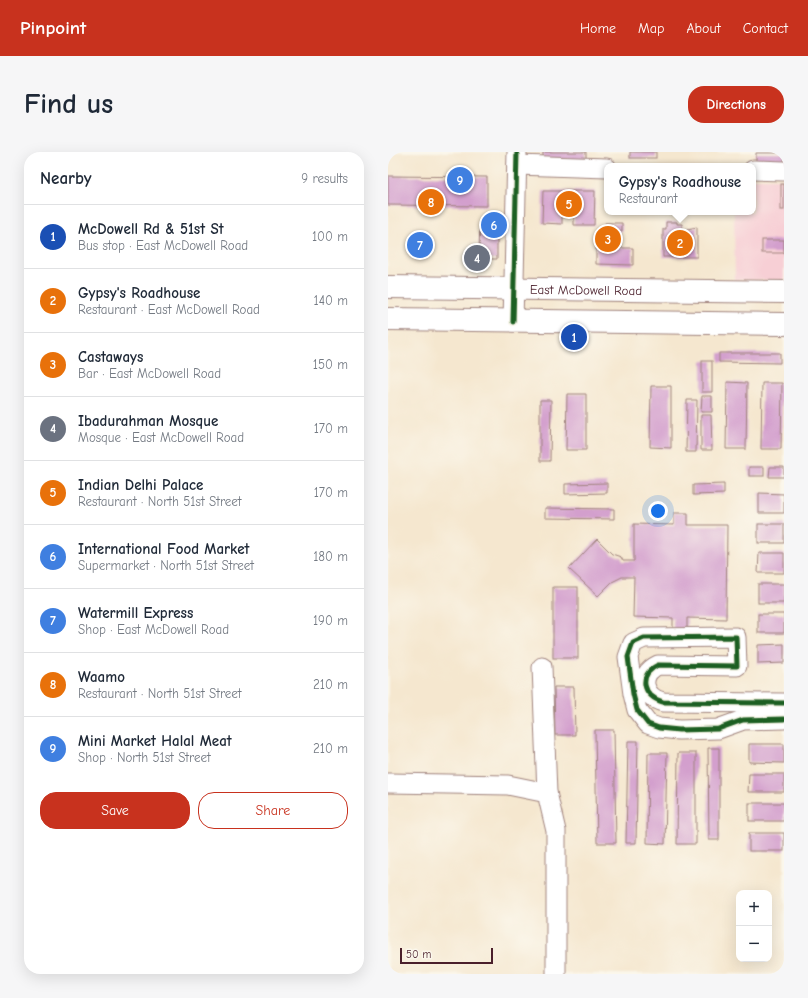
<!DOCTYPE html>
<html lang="en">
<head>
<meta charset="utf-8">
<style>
  :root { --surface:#fff; --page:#f6f6f7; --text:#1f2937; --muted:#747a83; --line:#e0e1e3; --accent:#c8321e }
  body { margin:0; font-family:"Comic Neue",sans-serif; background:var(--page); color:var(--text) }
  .controls { position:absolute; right:12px; bottom:12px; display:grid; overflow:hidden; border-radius:8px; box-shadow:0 4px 16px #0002 }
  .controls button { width:36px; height:36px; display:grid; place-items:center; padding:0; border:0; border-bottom:1px solid var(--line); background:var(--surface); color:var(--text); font:20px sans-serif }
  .scale { position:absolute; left:12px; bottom:10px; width:93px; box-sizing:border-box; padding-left:4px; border:2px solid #4a1f2b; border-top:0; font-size:11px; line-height:14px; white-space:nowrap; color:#4a1f2b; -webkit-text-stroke:3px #fbf7ec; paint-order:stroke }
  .you { position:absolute; left:270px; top:359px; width:14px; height:14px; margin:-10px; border:3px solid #fff; border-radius:50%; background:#1a73e8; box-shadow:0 0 0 6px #1a73e833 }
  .badge { display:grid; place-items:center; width:26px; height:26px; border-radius:50%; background:var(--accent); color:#fff; font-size:13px; font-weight:700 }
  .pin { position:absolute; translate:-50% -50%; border:2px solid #fff; box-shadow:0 1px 4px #0006 }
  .popup { position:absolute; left:216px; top:11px; width:152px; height:52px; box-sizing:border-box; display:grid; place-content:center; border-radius:8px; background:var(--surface); filter:drop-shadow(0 1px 3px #0005); font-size:13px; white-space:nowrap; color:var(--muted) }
  .popup b { font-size:15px; color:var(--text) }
  .popup::after { content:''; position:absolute; left:50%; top:100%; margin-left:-8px; border:8px solid transparent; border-top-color:var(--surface) }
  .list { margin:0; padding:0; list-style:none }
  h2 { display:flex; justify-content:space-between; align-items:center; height:52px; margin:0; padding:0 16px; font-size:17px }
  h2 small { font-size:13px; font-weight:400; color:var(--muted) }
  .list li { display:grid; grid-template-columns:26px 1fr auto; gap:12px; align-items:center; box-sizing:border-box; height:64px; padding:0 16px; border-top:1px solid var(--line) }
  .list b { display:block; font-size:15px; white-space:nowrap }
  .list p { margin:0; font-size:13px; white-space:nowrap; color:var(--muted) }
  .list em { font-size:13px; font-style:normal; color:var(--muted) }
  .actions { display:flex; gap:8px; padding:12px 16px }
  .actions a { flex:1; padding:9px 0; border:1px solid var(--accent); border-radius:16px; text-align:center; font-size:14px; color:var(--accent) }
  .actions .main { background:var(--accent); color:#fff }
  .map { position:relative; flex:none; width:396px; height:822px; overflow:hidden; border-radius:16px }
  header { display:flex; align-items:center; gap:24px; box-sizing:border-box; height:56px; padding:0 20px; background:var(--accent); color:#fff }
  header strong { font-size:19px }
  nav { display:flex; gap:22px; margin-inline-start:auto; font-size:14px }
  .intro { display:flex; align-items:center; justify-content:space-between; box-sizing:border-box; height:96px; padding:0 24px }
  h1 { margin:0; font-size:28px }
  .button { padding:10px 18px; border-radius:16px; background:var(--accent); color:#fff; font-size:14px; font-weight:700 }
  main { display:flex; gap:24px; padding:0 24px }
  aside { flex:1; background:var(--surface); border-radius:16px; box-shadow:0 4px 16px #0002 }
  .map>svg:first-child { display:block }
</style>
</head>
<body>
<header>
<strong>Pinpoint</strong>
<nav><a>Home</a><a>Map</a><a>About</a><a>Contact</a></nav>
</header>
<div class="intro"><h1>Find us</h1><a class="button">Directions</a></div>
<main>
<aside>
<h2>Nearby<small>9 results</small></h2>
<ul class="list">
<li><span class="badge" style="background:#1a4fb4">1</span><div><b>McDowell Rd &amp; 51st St</b><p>Bus stop · East McDowell Road</p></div><em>100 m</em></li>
<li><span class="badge" style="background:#e8710a">2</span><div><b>Gypsy's Roadhouse</b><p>Restaurant · East McDowell Road</p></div><em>140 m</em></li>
<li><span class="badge" style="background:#e8710a">3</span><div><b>Castaways</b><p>Bar · East McDowell Road</p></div><em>150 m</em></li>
<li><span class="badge" style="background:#6b7280">4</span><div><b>Ibadurahman Mosque</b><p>Mosque · East McDowell Road</p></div><em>170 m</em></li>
<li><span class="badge" style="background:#e8710a">5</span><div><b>Indian Delhi Palace</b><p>Restaurant · North 51st Street</p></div><em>170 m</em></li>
<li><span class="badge" style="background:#3f7fe0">6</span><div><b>International Food Market</b><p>Supermarket · North 51st Street</p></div><em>180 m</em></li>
<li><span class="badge" style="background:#3f7fe0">7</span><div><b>Watermill Express</b><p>Shop · East McDowell Road</p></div><em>190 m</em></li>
<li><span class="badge" style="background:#e8710a">8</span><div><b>Waamo</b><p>Restaurant · North 51st Street</p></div><em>210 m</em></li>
<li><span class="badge" style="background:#3f7fe0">9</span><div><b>Mini Market Halal Meat</b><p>Shop · North 51st Street</p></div><em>210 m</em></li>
</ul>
<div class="actions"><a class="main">Save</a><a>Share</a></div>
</aside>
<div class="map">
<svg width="396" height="822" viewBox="0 0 396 822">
  <rect width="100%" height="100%" fill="#fbf7ec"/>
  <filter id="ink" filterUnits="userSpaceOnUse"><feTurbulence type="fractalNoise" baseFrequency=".025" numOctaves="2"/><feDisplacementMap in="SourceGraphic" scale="8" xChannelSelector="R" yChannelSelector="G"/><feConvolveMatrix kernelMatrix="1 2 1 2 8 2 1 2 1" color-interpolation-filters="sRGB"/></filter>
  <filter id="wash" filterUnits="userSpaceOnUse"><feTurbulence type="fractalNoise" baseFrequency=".012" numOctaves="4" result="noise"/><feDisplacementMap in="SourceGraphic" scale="16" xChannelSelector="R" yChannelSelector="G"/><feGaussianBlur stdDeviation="0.9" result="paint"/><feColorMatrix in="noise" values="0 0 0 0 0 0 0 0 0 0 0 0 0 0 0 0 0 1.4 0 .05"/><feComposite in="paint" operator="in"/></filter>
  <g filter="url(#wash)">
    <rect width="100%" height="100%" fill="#f5e7cf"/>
    <path fill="#f7cfd5" d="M365 27H396V128H347L346 60H365Z"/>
    <g id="blocks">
      <g fill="#d39fcd">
        <rect x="155" y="0" width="43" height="8"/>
        <rect x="242" y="0" width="26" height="6"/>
        <path d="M368 1H396V12L368 11Z"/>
        <path d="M0 24 99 25V54L0 53Z"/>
        <rect x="393" y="32" width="3" height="26"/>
        <path d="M155 39H207L206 73H186V65H174V72L154 71Z"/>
        <path d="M92 70H109V107H99V110H87V99H91Z"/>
        <path d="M278 70H289V72H294V78L309 75V105H275V77H278Z"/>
        <path d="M217 71H234V79H231V96H245V113L208 112V77H217Z"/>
        <rect x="374" y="88" width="22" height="13"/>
        <path d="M331 201H392V211L331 210Z"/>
        <rect x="314" y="209" width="10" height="31"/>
        <path d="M339 230 359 231 358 297H338Z"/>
        <path d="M374 231H394L393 297H373Z"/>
        <path d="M263 234H283V296L262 295Z"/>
        <path d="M179 242H198V298H178Z"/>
        <path d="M314 244H324V260H313Z"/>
        <path d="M152 248H163L162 309H152Z"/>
        <path d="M299 248H309L308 300H298Z"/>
        <path d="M313 263H323L324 298H313Z"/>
        <rect x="361" y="315" width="15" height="9"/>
        <path d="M382 315H396V325H381Z"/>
        <path d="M219 331V341L177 342V332Z"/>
        <path d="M336 332V342L305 343V333Z"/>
        <path d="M371 341 396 342V361H371Z"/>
        <path d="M157 356 226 357V367L157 366Z"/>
        <path d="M286 361H300V373H339L338 467 299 466V478H285V466L245 465 246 425H234L224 430 210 444 181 417 209 387 224 402 233 405 235 409H246V372L286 373Z"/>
        <rect x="370" y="372" width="26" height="19"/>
        <path d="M371 401H396V421H370Z"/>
        <rect x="370" y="432" width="26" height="19"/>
        <rect x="165" y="435" width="25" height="71"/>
        <rect x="370" y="462" width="26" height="19"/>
        <path d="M396 492V511L370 512V493Z"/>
        <path d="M166 535H186L187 583H167Z"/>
        <path d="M207 578H226L228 691H209Z"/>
        <path d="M240 589H250L248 691H238Z"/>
        <path d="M361 592H396V611L361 610Z"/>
        <path d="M320 596H331V688H321Z"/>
        <path d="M260 601H279L277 692 259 691Z"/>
        <path d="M290 601H308V692H289Z"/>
        <path d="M361 622H396V640H360Z"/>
        <rect x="361" y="651" width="35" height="18"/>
        <rect x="361" y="681" width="35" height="18"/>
      </g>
    </g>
  </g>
  <g filter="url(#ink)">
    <use href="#blocks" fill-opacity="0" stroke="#a0837d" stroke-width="1"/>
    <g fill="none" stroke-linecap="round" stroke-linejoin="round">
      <defs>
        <g id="minor">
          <path d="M129 13 219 16"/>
          <path d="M365 18 396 19"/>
          <path d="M125 170 129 0"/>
          <path d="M154 515 159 641"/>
          <path d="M396 551 275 550C255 545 249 523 270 513L349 514 348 485 256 486 245 491 240 505 245 542 249 558 260 572 271 576 291 578 330 577 355 568 396 567"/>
          <path d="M0 631 120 633 159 641 168 679V822"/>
        </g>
        <g id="major">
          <path id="s1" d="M0 135 396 140"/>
          <path d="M0 167 396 172"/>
        </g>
      </defs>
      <use href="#minor" stroke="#a0837d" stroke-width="21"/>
      <use href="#major" stroke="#a0837d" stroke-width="24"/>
      <use href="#minor" stroke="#fff" stroke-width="19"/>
      <use href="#major" stroke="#fff" stroke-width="22"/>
      <defs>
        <g id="cycleway">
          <path d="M125 170 129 0"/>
          <path d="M396 551 275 550C255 545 249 523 270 513L349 514 348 485 256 486 245 491 240 505 245 542 249 558 260 572 271 576 291 578 330 577 355 568 396 567"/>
        </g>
      </defs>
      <use href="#cycleway" stroke="#fbf7ec" stroke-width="8"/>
      <use href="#cycleway" stroke="#1b5e20" stroke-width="5"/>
    </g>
  </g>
  <g text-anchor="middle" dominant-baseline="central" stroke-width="3" stroke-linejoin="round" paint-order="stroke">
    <g font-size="13" fill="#4a1f2b" stroke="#fbf7ec">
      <text stroke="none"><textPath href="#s1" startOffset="198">East McDowell Road</textPath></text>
    </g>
  </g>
</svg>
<div class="controls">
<button>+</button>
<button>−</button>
</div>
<div class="scale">50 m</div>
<div class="you"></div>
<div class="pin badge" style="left:186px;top:185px;background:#1a4fb4">1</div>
<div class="pin badge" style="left:292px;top:91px;background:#e8710a">2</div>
<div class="popup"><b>Gypsy's Roadhouse</b>Restaurant</div>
<div class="pin badge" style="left:220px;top:87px;background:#e8710a">3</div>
<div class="pin badge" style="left:89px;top:106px;background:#6b7280">4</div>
<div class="pin badge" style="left:181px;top:52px;background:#e8710a">5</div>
<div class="pin badge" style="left:106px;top:73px;background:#3f7fe0">6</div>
<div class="pin badge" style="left:32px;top:93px;background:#3f7fe0">7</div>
<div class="pin badge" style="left:43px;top:50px;background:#e8710a">8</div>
<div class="pin badge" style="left:72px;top:28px;background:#3f7fe0">9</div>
</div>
</main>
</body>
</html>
